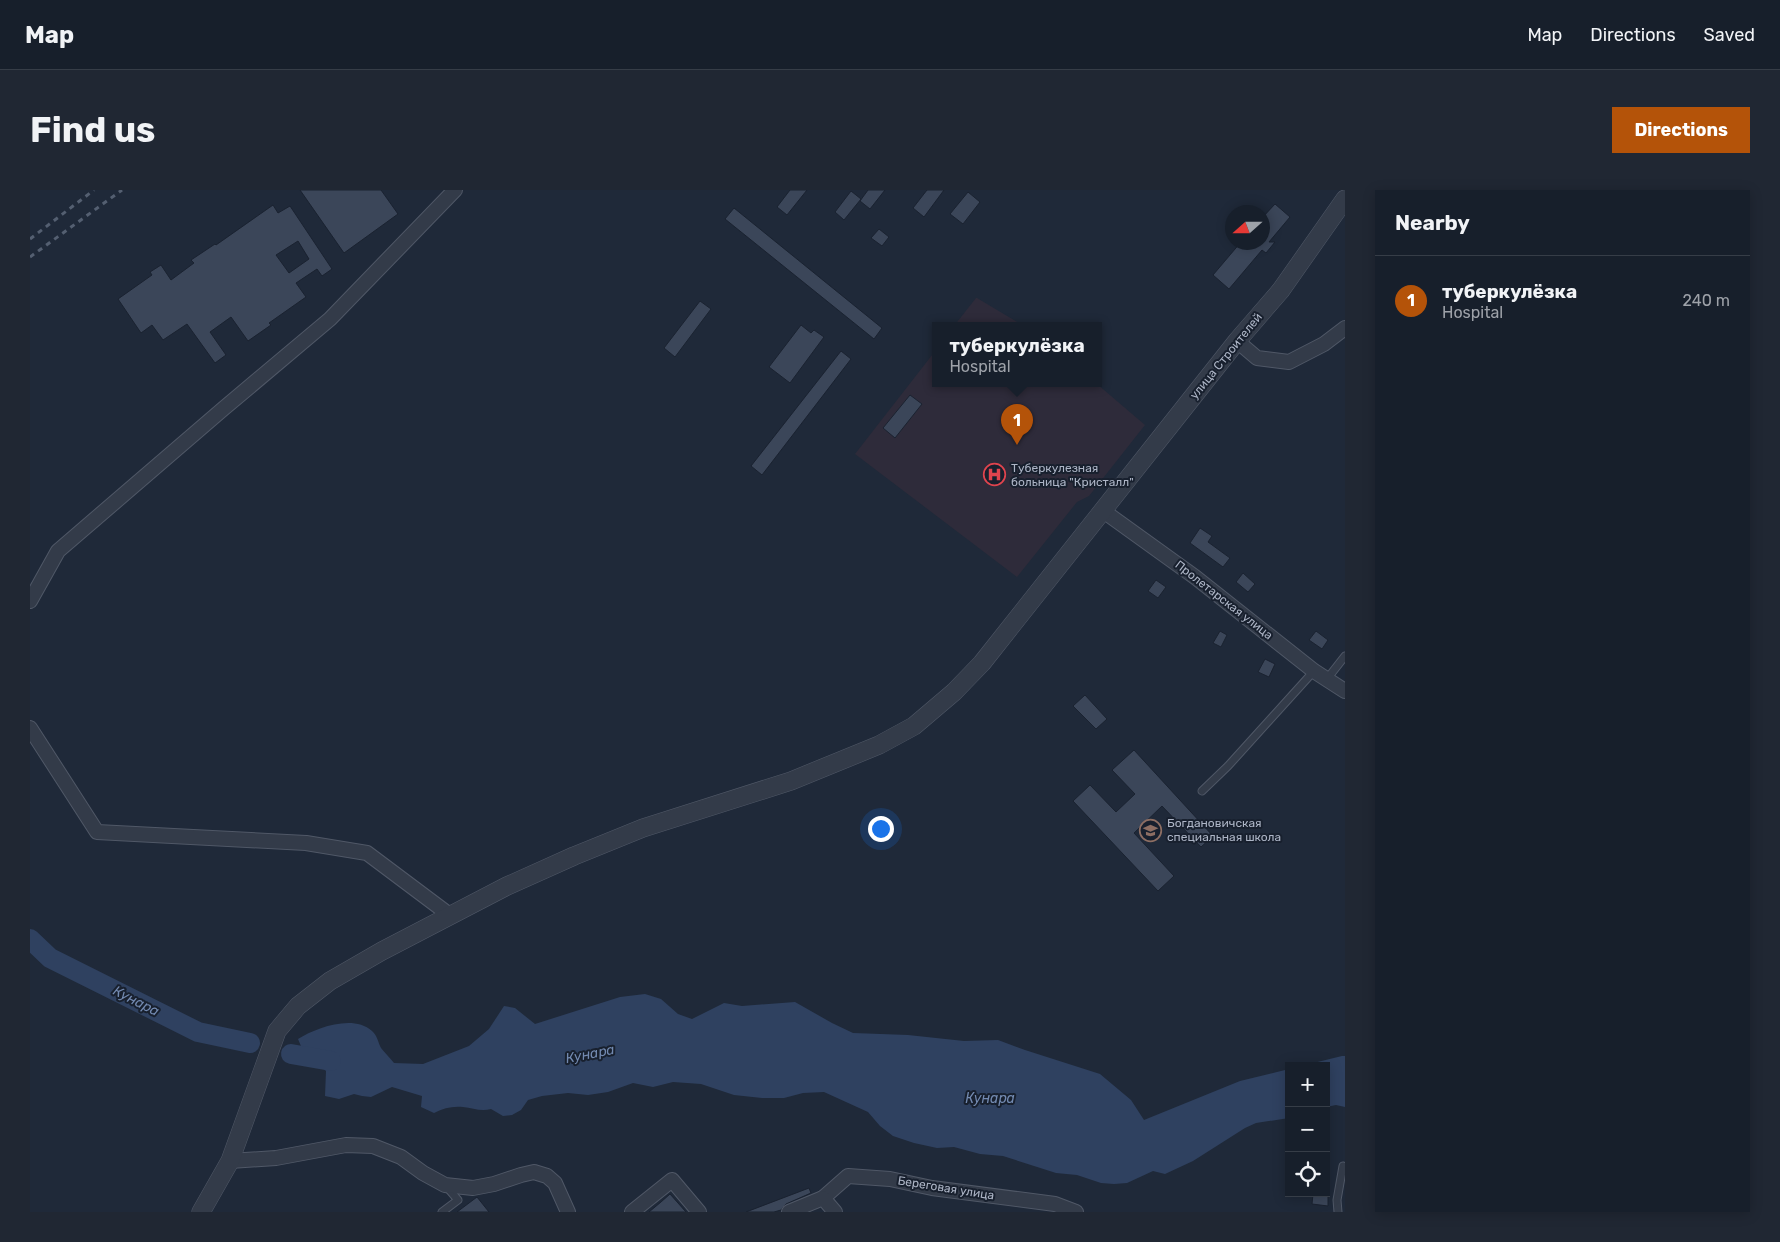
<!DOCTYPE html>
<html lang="en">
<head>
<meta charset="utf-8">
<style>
  :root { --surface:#171f2b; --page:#202733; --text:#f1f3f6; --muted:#9ea2a9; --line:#363d47; --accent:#b45309 }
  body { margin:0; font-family:Rubik,sans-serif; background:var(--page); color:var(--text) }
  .controls { position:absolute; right:15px; bottom:15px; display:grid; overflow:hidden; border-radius:0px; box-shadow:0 2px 12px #0003 }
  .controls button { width:45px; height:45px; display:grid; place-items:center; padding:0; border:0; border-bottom:1px solid var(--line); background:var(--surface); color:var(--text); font:25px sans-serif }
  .compass { position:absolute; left:1195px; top:15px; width:45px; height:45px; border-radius:50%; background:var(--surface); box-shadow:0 2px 12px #0003; rotate:249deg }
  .you { position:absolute; left:850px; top:638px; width:18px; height:18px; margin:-12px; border:4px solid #fff; border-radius:50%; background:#1a73e8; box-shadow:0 0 0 8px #1a73e833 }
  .badge { display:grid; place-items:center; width:32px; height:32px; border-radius:50%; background:var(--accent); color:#fff; font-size:16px; font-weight:700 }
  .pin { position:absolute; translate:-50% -41px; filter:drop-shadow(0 1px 2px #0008) }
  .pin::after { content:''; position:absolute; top:26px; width:18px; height:15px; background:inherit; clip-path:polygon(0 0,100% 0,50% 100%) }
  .popup { position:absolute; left:902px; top:132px; width:170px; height:65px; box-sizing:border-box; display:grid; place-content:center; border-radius:0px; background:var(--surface); filter:drop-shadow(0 1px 4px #0005); font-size:16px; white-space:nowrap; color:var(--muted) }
  .popup b { font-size:19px; color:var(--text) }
  .popup::after { content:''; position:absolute; left:50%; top:100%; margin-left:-10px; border:10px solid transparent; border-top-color:var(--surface) }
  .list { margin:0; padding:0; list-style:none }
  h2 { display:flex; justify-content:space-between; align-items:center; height:65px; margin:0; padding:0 20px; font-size:21px }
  h2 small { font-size:16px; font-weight:400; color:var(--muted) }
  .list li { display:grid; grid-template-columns:32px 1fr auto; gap:15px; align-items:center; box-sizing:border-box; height:90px; padding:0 20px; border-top:1px solid var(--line) }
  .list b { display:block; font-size:19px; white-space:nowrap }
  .list p { margin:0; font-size:16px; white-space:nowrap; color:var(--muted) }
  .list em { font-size:16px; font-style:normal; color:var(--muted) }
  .icon { flex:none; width:28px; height:28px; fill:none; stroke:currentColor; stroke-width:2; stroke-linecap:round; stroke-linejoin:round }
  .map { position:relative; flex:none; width:1315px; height:1022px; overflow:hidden; border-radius:0px }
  header { display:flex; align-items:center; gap:30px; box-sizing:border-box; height:70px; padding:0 25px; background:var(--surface); border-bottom:1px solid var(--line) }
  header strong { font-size:24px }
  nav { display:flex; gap:28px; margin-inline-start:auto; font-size:18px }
  .intro { display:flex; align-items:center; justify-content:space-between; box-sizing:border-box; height:120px; padding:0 30px }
  h1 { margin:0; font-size:35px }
  .button { padding:12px 22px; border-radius:0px; background:var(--accent); color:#fff; font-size:18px; font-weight:700 }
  main { display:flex; gap:30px; padding:0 30px }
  aside { flex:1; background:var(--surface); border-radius:0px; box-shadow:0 2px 12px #0003 }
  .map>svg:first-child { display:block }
</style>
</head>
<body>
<header>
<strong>Map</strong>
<nav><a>Map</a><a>Directions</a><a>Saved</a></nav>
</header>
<div class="intro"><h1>Find us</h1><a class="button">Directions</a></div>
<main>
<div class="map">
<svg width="1315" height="1022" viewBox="0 0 1315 1022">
  <rect width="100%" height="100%" fill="#1f2939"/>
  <g fill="#2e2b3a">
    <path d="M946 108H947L994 136H924Z"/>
    <path d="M906 160V194H1067L1115 235 1059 306 1047 312 987 387 825 264Z"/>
  </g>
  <g fill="#2f4160">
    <path d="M615 804 631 809 648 824 662 829 694 813 712 816 765 812 802 833 823 843 878 845 934 851 968 850 995 860 1070 884 1101 910 1114 930 1210 891 1259 879V928L1226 933 1215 938 1163 971 1135 984 1123 981 1097 993 1084 994 1071 993 1047 985 1026 983 973 966 950 964 924 957 907 958 884 953 863 946 850 936 838 922 794 902 773 903 754 908H732L704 905 671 894 643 892 623 897 603 893 578 902 558 905 538 903 512 906 498 910 491 920 482 925 473 926 461 919C451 922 443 918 433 917 422 916 414 918 404 923L391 917 392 906 362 897 341 907 332 906 324 904 309 909 295 906 296 881 288 873 276 868 268 849C286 838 323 824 342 841 347 845 348 852 351 858 355 863 360 868 364 873L393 874 439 856 459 839 474 816 485 818 505 834 590 807Z"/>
    <path d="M1312 866H1315V917L1306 915 1296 917V876H1271Z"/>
  </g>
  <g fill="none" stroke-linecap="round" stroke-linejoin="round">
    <g stroke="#2f4160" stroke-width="20">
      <path d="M0 749 20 768 168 842 220 853"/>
      <path d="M261 864 301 871"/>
    </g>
  </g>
  <g fill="#3b4659" stroke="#1a2230" fill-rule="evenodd">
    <path d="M270 0H351L368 24 314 63Z"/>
    <path d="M760 0H777L757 25 747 17Z"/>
    <path d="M838 0H855L840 19 830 11Z"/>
    <path d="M897 0H914L894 27 883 18Z"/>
    <path d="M821 1 831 9 814 30 805 22Z"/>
    <path d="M938 2 950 12 933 34 920 24Z"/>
    <path d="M1245 14 1260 27 1239 52H1245L1236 63 1232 60 1199 99 1183 85 1211 52H1232V28Z"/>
    <path d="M243 15 248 23 260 16 302 79 292 86 287 79 266 93 276 107 239 133 241 135 218 151 201 127 180 142 196 165 185 173 157 134 133 150 122 135 111 143 88 109 122 85 120 82 131 75 141 90 164 73 161 70 185 54 186 55ZM268 51 279 69 259 83 246 65Z"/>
    <path d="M704 18 852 138 844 149 695 29Z"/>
    <path d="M849 39 859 47 852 56 841 48Z"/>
    <path d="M670 111 681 119 645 167 634 158Z"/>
    <path d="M771 135 781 143 784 140 794 147 760 193 739 177Z"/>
    <path d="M811 161 821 169 732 285 721 276Z"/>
    <path d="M880 205 892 214 865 248 853 238Z"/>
    <path d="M1170 338 1182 346 1178 352 1200 368 1193 377 1160 353Z"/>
    <path d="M1213 383 1225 394 1218 402 1206 392Z"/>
    <path d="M1126 390 1136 397 1128 408 1118 401Z"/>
    <path d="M1190 441 1197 445 1191 457 1183 453Z"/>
    <path d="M1286 441 1298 450 1292 459 1279 450Z"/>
    <path d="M1235 469 1245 474 1239 487 1228 482Z"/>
    <path d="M1055 505 1077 529 1066 539 1043 516Z"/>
    <path d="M1104 560 1183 646 1171 657 1132 616 1104 643 1144 686 1128 701 1043 611 1060 595 1086 622 1105 604 1082 580Z"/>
    <path d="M779 998 781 1003 756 1014 751 1020 744 1022H716Z"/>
    <path d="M640 1004 656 1022H619L631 1012Z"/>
    <path d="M1283 1004 1298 1006V1016L1282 1014Z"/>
    <path d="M447 1007 459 1022H427Z"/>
  </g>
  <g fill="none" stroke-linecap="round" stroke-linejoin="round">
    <defs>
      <g id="service">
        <path d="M1297 489 1315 466"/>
        <path d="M1172 601 1198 576 1284 481"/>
        <path d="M412 1022 428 1010 416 996"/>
        <path d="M1308 1022 1307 1010 1313 976"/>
      </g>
      <g id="minor">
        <path d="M1207 151 1227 168 1259 172 1294 154 1315 138"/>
        <path d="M1072 320 1165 387 1284 481 1315 501"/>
        <path d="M0 411 28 361 193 219 300 129 425 0"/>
        <path d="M0 538 67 642 276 653 337 663 421 726"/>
        <path d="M200 971 246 968 316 955 343 956 371 967 393 983 415 995 443 998 464 994 491 985 504 982 517 986 525 993 538 1022"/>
        <path d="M793 1008 818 986 860 989 902 998 1025 1014 1046 1022"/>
        <path d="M602 1022 642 990 669 1022"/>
        <path d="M759 1022 793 1008 805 1022"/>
      </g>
      <path id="tertiary" d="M171 1022 200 971 247 841 268 816 300 791 352 761 477 696 544 666 613 638 761 591 849 555 884 536 924 502 952 473 1207 151 1251 100 1315 9"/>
    </defs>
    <use href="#service" stroke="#505867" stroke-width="9"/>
    <use href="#minor" stroke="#505867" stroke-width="16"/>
    <use href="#tertiary" stroke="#505867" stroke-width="19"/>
    <use href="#service" stroke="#333b49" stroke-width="7"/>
    <use href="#minor" stroke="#333b49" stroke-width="14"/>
    <use href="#tertiary" stroke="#333b49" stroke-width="18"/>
    <g stroke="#545f71" stroke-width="3" stroke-dasharray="5 5" stroke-linecap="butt">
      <path d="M0 49 64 0"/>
      <path d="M0 67 92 0"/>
    </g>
  </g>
  <defs>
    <symbol id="hospital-ring" viewBox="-11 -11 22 22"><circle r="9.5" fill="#18202e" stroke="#e0444e" stroke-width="1.5"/><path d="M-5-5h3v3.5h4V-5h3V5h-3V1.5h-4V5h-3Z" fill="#e0444e"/></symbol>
    <symbol id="school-ring" viewBox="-11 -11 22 22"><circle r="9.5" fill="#18202e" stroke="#8d6e63" stroke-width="1.5"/><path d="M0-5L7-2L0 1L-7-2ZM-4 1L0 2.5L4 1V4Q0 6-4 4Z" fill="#8d6e63"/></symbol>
  </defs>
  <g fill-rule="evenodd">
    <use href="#hospital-ring" x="952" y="272" width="25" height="25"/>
    <use href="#school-ring" x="1108" y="628" width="25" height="25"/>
  </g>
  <g text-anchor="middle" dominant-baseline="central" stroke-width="4" stroke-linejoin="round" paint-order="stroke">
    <g font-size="12" fill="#adb5c6" stroke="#18202e">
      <text transform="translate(1196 166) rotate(-51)">улица Строителей</text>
      <text transform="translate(1194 410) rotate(38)">Пролетарская улица</text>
      <text transform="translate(916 998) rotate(9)">Береговая улица</text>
    </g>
    <g font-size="12" fill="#adb5c6" stroke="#18202e" text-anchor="start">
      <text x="981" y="278">Туберкулезная<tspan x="981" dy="14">больница "Кристалл"</tspan></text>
      <text x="1137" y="633">Богдановичская<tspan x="1137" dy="14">специальная школа</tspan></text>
    </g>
    <g font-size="14" font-style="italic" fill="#738ab1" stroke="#18202e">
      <text transform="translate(106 811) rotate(27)">Кунара</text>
      <text transform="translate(560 864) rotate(-11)">Кунара</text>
      <text x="960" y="908">Кунара</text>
    </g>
  </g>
</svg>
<div class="controls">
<button>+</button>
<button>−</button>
<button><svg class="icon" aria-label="locate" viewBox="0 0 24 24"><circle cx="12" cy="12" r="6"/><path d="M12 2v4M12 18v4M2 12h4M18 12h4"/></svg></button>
</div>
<svg class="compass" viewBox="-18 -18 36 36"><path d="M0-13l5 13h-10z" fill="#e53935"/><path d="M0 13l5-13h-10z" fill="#9ea2a9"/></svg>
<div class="you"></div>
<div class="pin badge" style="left:987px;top:255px">1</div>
<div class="popup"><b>туберкулёзка</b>Hospital</div>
</div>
<aside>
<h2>Nearby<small></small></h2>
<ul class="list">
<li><span class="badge">1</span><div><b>туберкулёзка</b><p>Hospital</p></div><em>240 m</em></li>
</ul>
</aside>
</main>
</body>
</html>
